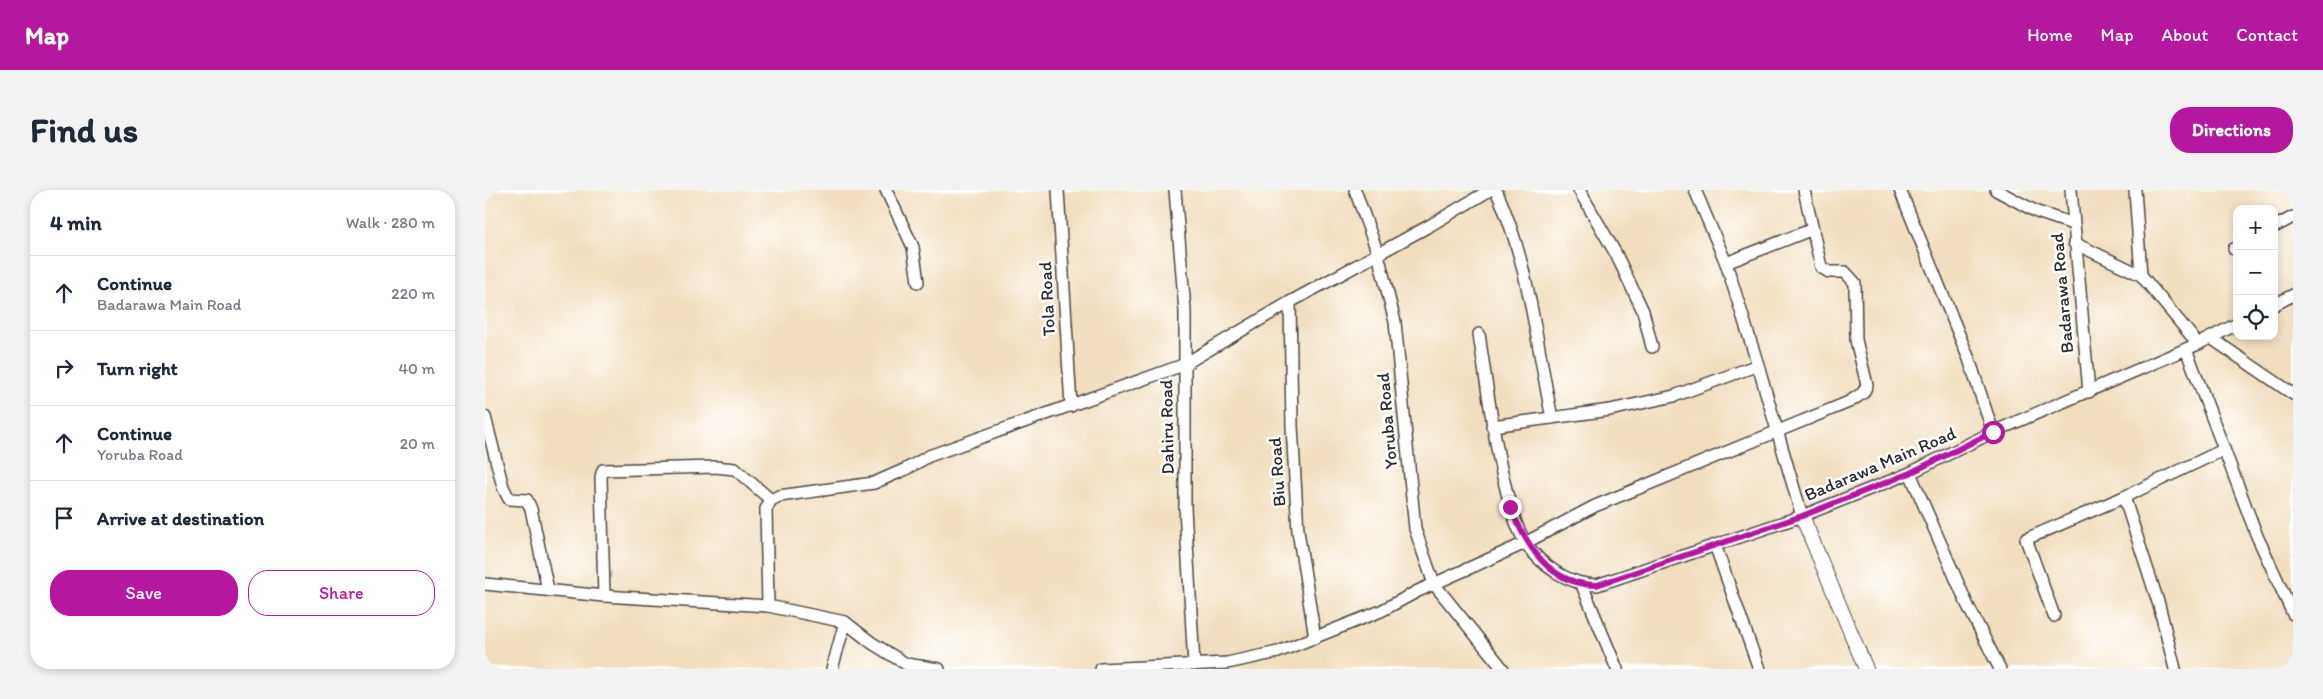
<!DOCTYPE html>
<html lang="en">
<head>
<meta charset="utf-8">
<style>
  :root { --surface:#fff; --page:#f2f2f3; --text:#1f2937; --muted:#747a83; --line:#e0e1e3; --accent:#b5179e }
  body { margin:0; font-family:Itim,sans-serif; background:var(--page); color:var(--text) }
  .controls { position:absolute; right:15px; top:15px; display:grid; overflow:hidden; border-radius:10px; box-shadow:0 2px 8px #0003 }
  .controls button { width:45px; height:45px; display:grid; place-items:center; padding:0; border:0; border-bottom:1px solid var(--line); background:var(--surface); color:var(--text); font:25px sans-serif }
  .stop { position:absolute; width:15px; height:15px; margin:-11px; border:4px solid #b5179e; border-radius:50%; background:#fff }
  .stop.end { background:#b5179e; border-color:#fff; box-shadow:0 1px 5px #0008 }
  .list { margin:0; padding:0; list-style:none }
  h2 { display:flex; justify-content:space-between; align-items:center; height:65px; margin:0; padding:0 20px; font-size:21px }
  h2 small { font-size:16px; font-weight:400; color:var(--muted) }
  .list li { display:grid; grid-template-columns:32px 1fr auto; gap:15px; align-items:center; box-sizing:border-box; height:75px; padding:0 20px; border-top:1px solid var(--line) }
  .list b { display:block; font-size:19px; white-space:nowrap }
  .list p { margin:0; font-size:16px; white-space:nowrap; color:var(--muted) }
  .list em { font-size:16px; font-style:normal; color:var(--muted) }
  .actions { display:flex; gap:10px; padding:15px 20px }
  .actions a { flex:1; padding:11px 0; border:1px solid var(--accent); border-radius:20px; text-align:center; font-size:18px; color:var(--accent) }
  .actions .main { background:var(--accent); color:#fff }
  .icon { flex:none; width:28px; height:28px; fill:none; stroke:currentColor; stroke-width:2; stroke-linecap:round; stroke-linejoin:round }
  .map { position:relative; flex:none; width:1808px; height:479px; overflow:hidden; border-radius:20px }
  header { display:flex; align-items:center; gap:30px; box-sizing:border-box; height:70px; padding:0 25px; background:var(--accent); color:#fff }
  header strong { font-size:24px }
  nav { display:flex; gap:28px; margin-inline-start:auto; font-size:18px }
  .intro { display:flex; align-items:center; justify-content:space-between; box-sizing:border-box; height:120px; padding:0 30px }
  h1 { margin:0; font-size:35px }
  .button { padding:12px 22px; border-radius:20px; background:var(--accent); color:#fff; font-size:18px; font-weight:700 }
  main { display:flex; gap:30px; padding:0 30px }
  aside { flex:1; background:var(--surface); border-radius:20px; box-shadow:0 2px 8px #0003 }
  .map>svg:first-child { display:block }
</style>
</head>
<body>
<header>
<strong>Map</strong>
<nav><a>Home</a><a>Map</a><a>About</a><a>Contact</a></nav>
</header>
<div class="intro"><h1>Find us</h1><a class="button">Directions</a></div>
<main>
<aside>
<h2>4 min<small>Walk · 280 m</small></h2>
<ul class="list">
<li><svg class="icon" aria-label="ahead" viewBox="0 0 24 24"><path d="M12 20V5M6 11l6-6 6 6"/></svg><div><b>Continue</b><p>Badarawa Main Road</p></div><em>220 m</em></li>
<li><svg class="icon" aria-label="right" viewBox="0 0 24 24"><path d="M7 20v-9h11M14 6l5 5-5 5"/></svg><div><b>Turn right</b></div><em>40 m</em></li>
<li><svg class="icon" aria-label="ahead" viewBox="0 0 24 24"><path d="M12 20V5M6 11l6-6 6 6"/></svg><div><b>Continue</b><p>Yoruba Road</p></div><em>20 m</em></li>
<li><svg class="icon" aria-label="arrive" viewBox="0 0 24 24"><path d="M6 21V4h12l-3 4 3 4H6"/></svg><div><b>Arrive at destination</b></div></li>
</ul>
<div class="actions"><a class="main">Save</a><a>Share</a></div>
</aside>
<div class="map">
<svg width="1808" height="479" viewBox="0 0 1808 479">
  <rect width="100%" height="100%" fill="#fff"/>
  <filter id="ink" filterUnits="userSpaceOnUse"><feTurbulence type="fractalNoise" baseFrequency=".02" numOctaves="2"/><feDisplacementMap in="SourceGraphic" scale="10" xChannelSelector="R" yChannelSelector="G"/><feConvolveMatrix kernelMatrix="1 2 1 2 8 2 1 2 1" color-interpolation-filters="sRGB"/></filter>
  <filter id="wash" filterUnits="userSpaceOnUse"><feTurbulence type="fractalNoise" baseFrequency=".0096" numOctaves="4" result="noise"/><feDisplacementMap in="SourceGraphic" scale="20" xChannelSelector="R" yChannelSelector="G"/><feGaussianBlur stdDeviation="1.12" result="paint"/><feColorMatrix in="noise" values="0 0 0 0 0 0 0 0 0 0 0 0 0 0 0 0 0 1.4 0 .05"/><feComposite in="paint" operator="in"/></filter>
  <g filter="url(#wash)">
    <rect width="100%" height="100%" fill="#f1debf"/>
  </g>
  <g filter="url(#ink)">
    <g fill="none" stroke-linecap="round" stroke-linejoin="round">
      <defs>
        <g id="minor">
          <path d="M401 0 428 57 433 92"/>
          <path d="M573 0 586 216"/>
          <path d="M690 0 700 121V318L709 475"/>
          <path d="M870 0 893 64 910 132 930 339 949 394 1018 479"/>
          <path d="M1011 0C1044 72 1051 151 1067 228"/>
          <path d="M1094 0 1131 64 1158 121 1167 157"/>
          <path d="M1210 0 1241 73 1273 175 1317 326"/>
          <path d="M1415 0 1484 169 1508 242"/>
          <path d="M1511 0 1552 22 1588 34"/>
          <path d="M1586 0 1604 202"/>
          <path d="M1650 0 1656 85"/>
          <path d="M1789 37 1808 27"/>
          <path d="M1589 53 1656 85 1713 154"/>
          <path d="M1749 59 1752 58"/>
          <path d="M1241 73 1328 39"/>
          <path d="M805 112 807 236 813 341 830 448"/>
          <path d="M1789 115 1808 105"/>
          <path d="M994 144C1001 191 1007 237 1017 283 1023 307 1028 331 1040 352 1056 376 1084 395 1112 395L1317 326 1425 283 1508 242 1713 154 1752 134"/>
          <path d="M1726 148 1808 204"/>
          <path d="M1701 159 1772 346 1808 424"/>
          <path d="M0 227 18 297 24 309 42 310 46 319 63 400"/>
          <path d="M1007 236 1125 220 1189 206 1273 175"/>
          <path d="M1425 283 1482 414 1515 479"/>
          <path d="M1639 307 1674 415 1690 479"/>
          <path d="M1230 355 1274 479"/>
          <path d="M0 394 119 406 283 416 360 432 347 479"/>
          <path d="M1097 395 1132 479"/>
          <path d="M119 406 116 287 118 280 230 277 250 279 286 310"/>
          <path d="M283 416 281 319 286 310 294 306 389 293 421 279 444 266 698 175 805 112 944 36 1005 0"/>
          <path d="M1569 426 1541 349 1639 307 1738 260"/>
          <path d="M360 432 387 453 421 474 454 479"/>
          <path d="M616 479 742 473 793 462 896 421 933 401 1038 354 1110 316 1364 212 1378 203 1382 195 1371 150 1370 93 1360 82H1344L1336 77 1319 0"/>
        </g>
        <path id="tertiary" d="M1317 326 1381 479"/>
      </defs>
      <use href="#minor" stroke="#494641" stroke-width="14"/>
      <use href="#tertiary" stroke="#494641" stroke-width="16"/>
      <use href="#minor" stroke="#fff" stroke-width="11"/>
      <use href="#tertiary" stroke="#fff" stroke-width="14"/>
    </g>
  </g>
  <g fill="none" stroke-linecap="round" stroke-linejoin="round" filter="url(#ink)">
    <path stroke="#b5179e" stroke-width="6" d="M1025 317C1042 356 1064 395 1112 395L1317 326 1425 283 1508 242"/>
  </g>
  <g text-anchor="middle" dominant-baseline="central" stroke-width="5" stroke-linejoin="round" paint-order="stroke">
    <g font-size="18" fill="#2b2b2b" stroke="#fff">
      <text transform="translate(1577 103) rotate(-95)">Badarawa Road</text>
      <text transform="translate(562 109) rotate(-93)">Tola Road</text>
      <text transform="translate(902 231) rotate(-95)">Yoruba Road</text>
      <text transform="translate(682 237) rotate(-91)">Dahiru Road</text>
      <text transform="translate(1395 274) rotate(-23)">Badarawa Main Road</text>
      <text transform="translate(792 282) rotate(-94)">Biu Road</text>
    </g>
  </g>
</svg>
<div class="controls">
<button>+</button>
<button>−</button>
<button><svg class="icon" aria-label="locate" viewBox="0 0 24 24"><circle cx="12" cy="12" r="6"/><path d="M12 2v4M12 18v4M2 12h4M18 12h4"/></svg></button>
</div>
<div class="stop" style="left:1508px;top:242px"></div>
<div class="stop end" style="left:1025px;top:317px"></div>
</div>
</main>
</body>
</html>
